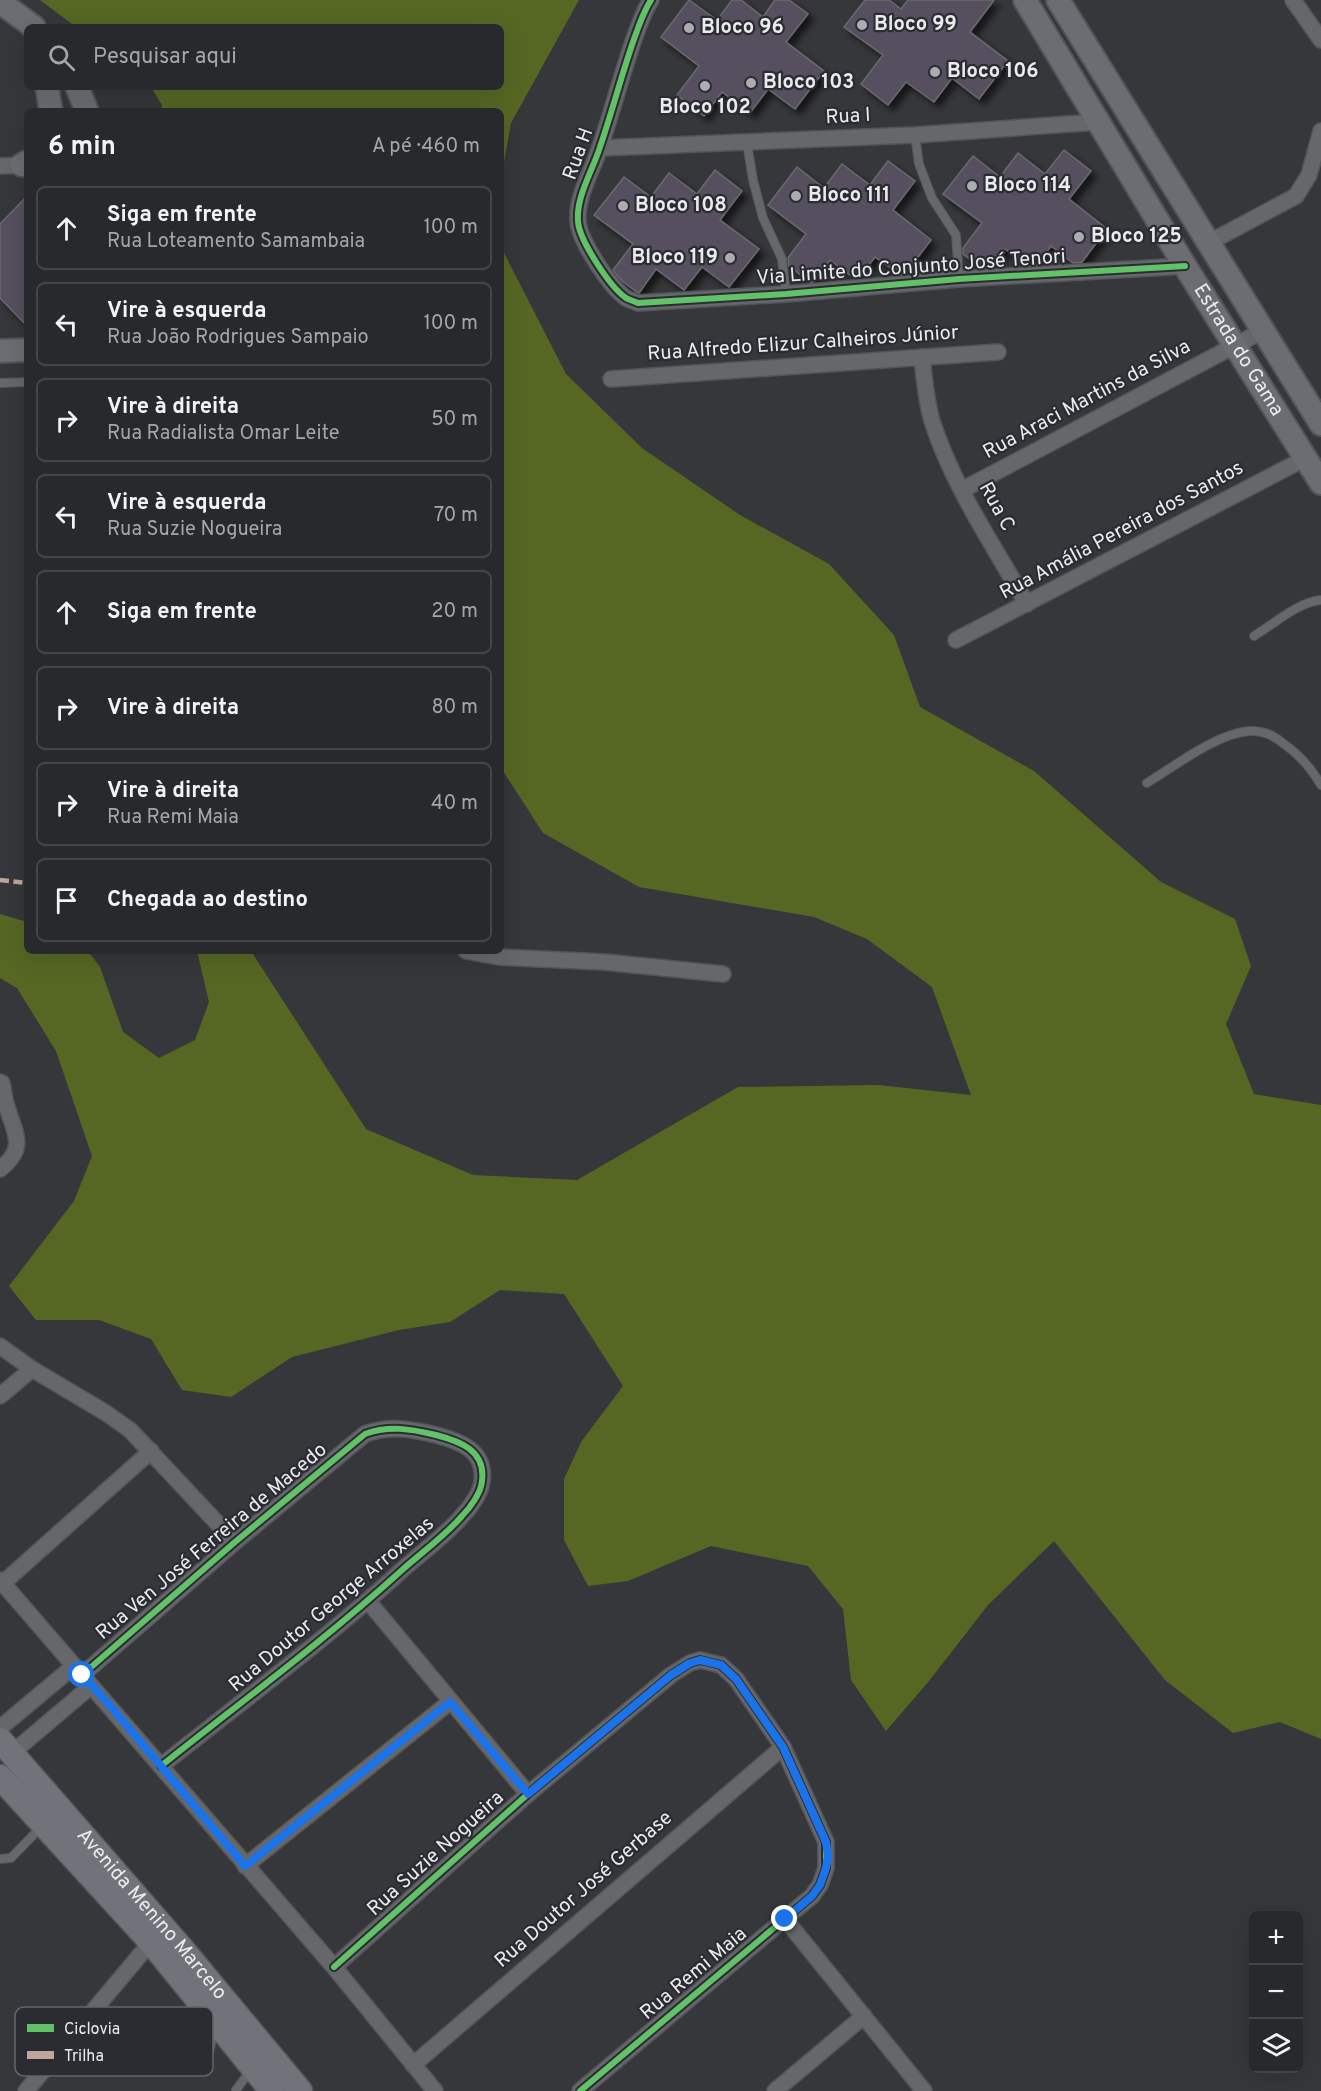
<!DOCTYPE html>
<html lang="pt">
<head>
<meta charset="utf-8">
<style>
  :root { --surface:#28292c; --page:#303134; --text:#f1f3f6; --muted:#a5a6a9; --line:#444548 }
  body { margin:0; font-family:Overpass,sans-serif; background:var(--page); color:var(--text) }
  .controls { position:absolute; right:18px; bottom:18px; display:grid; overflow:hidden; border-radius:9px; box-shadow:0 6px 24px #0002 }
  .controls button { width:54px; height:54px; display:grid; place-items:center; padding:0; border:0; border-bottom:2px solid var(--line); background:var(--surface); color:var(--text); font:30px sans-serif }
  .stop { position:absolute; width:18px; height:18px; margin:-14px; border:4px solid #1a73e8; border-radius:50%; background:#fff }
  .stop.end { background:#1a73e8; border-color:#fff; box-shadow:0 2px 6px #0008 }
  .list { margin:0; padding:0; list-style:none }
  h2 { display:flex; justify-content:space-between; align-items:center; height:78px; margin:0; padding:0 24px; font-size:26px }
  h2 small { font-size:20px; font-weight:400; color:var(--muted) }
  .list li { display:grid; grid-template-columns:39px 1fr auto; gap:18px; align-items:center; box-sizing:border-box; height:84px; margin:0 12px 12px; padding:0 12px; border:2px solid var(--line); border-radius:9px }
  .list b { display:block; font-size:22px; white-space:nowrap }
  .list p { margin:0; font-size:20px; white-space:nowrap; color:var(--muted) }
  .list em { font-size:20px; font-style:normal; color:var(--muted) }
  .icon { flex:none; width:33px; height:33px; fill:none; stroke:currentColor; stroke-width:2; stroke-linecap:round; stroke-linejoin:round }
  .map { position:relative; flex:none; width:1321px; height:2091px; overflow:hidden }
  .search { position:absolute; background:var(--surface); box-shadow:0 6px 24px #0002; left:24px; top:24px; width:480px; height:66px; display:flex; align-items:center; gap:15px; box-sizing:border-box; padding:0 21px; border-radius:9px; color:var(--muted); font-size:22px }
  .panel { position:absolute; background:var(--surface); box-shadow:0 6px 24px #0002; left:24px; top:108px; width:480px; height:846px; border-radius:9px }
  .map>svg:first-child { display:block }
</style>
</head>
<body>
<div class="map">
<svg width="1321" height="2091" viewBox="0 0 1321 2091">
  <defs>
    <filter id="shadow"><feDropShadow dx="5.5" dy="5.5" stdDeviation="3" flood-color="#0009"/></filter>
  </defs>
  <rect width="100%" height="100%" fill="#36373a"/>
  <g fill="#566724">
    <path d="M40 0H579L511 123 501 179V111H161L162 105 151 87H501V27H76Z"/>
    <path d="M501 247 566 374 642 448 740 515 829 564 894 635 920 707 1034 771 1161 882 1235 919 1251 966 1226 1024 1254 1094 1321 1105V1739L1280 1722 1233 1733 1165 1680 1054 1541 988 1605 929 1681 886 1731 851 1680 843 1609 808 1566 711 1546 628 1581 588 1586 564 1540V1479L581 1442 623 1386 564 1294 500 1290 450 1322 399 1330 292 1357 231 1397 182 1390 151 1339 99 1320H36L9 1286 74 1201 92 1156 56 1051 17 988 0 978V914L27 922V951H88L100 967 123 1032 159 1058 195 1040 209 1002 197 951H251L366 1129 473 1175 577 1180 738 1087 878 1085 971 1095 932 987 867 939 814 917 639 887 543 833 501 768Z"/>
  </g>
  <g fill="#54505e" stroke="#696a6c" stroke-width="1.5" filter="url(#shadow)">
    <path d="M689 0 717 20 732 0H741L763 17 775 0H789L808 14 786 42 824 71 795 109 768 89 750 113 722 92 704 116 677 95 699 66 661 37Z"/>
    <path d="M865 0H889L901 9 908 0H994L970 32 1008 61 979 99 952 78 934 102 906 82 888 105 861 84 883 55 844 27Z"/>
    <path d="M1064 150 1091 171 1069 199 1107 229 1082 262 1073 263 1051 246 1037 265H1027L1005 249 992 267 981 268 963 254V248L982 223 943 194 973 156 1000 177 1018 153 1045 174Z"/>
    <path d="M888 161 915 181 893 210 931 240 905 274H899L875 257 859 278H854L830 260 813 282H810L789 266 788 258 806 234 768 205 797 167 824 188 842 164 870 185Z"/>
    <path d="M715 170 742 191 720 220 759 249 729 287 702 267 684 290 656 269 639 293 637 292 622 281 613 270 633 244 594 215 624 177 651 197 669 173 697 194Z"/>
    <path d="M27 196V326L0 298V224Z"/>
  </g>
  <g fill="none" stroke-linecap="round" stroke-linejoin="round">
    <defs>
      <g id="lane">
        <path d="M915 135 919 164 932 198 956 235 959 279"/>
        <path d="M747 143 753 180 763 218 782 259 786 294"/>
        <path d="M0 383 27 382"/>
        <path d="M1254 636C1274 624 1298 602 1321 600"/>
        <path d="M1147 783C1175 766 1217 733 1250 731 1264 730 1274 736 1284 744 1300 755 1311 768 1321 785"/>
        <path d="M0 1859 11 1858 42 1826"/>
        <path d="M207 2061 211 2044 213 2027"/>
        <path d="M236 2090 250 2071"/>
      </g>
      <g id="street">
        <path d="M651 0C643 12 638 28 633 42 621 77 612 112 600 147 593 170 576 196 578 221 579 240 610 287 626 298 629 300 634 301 638 303L786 294 959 279 1185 266"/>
        <path d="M1293 0 1321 40"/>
        <path d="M600 148 915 135 1098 122"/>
        <path d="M0 166 27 165"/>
        <path d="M1210 242 1296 196 1309 175 1321 131"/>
        <path d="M922 357C924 378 926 400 932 421 953 486 993 545 1027 604"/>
        <path d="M611 379 998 352"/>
        <path d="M962 490 1264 330"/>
        <path d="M956 640 1306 458"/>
        <path d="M466 951 499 957 604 962 723 974"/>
        <path d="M0 1082 2 1083C4 1091 4 1099 7 1107 15 1134 27 1148 0 1169"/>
        <path d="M0 1346 32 1369 106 1413 130 1430 235 1542"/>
        <path d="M0 1396 32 1369"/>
        <path d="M0 1580 334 1967 435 2091"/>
        <path d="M3 1583 151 1451"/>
        <path d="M368 1601 528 1794"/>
        <path d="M82 1675 235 1542 365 1434C389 1425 411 1429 436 1435 459 1441 486 1450 482 1481 481 1493 470 1508 462 1516 445 1536 421 1553 401 1571 325 1640 241 1702 161 1766"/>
        <path d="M0 1728 74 1666"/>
        <path d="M12 1753 91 1686"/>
        <path d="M245 1866 450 1702"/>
        <path d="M785 1919 924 2091"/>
        <path d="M334 1967 528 1794 671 1675 690 1663 700 1660 721 1665 736 1679 783 1747 826 1842V1868L820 1885 812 1896 580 2091"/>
        <path d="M413 2065 783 1747"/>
        <path d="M26 2091 151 1942"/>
        <path d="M775 2091 864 2016"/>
      </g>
      <g id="secondary">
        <path id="s1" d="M1025 0 1185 266 1321 483"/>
        <path d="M1058 0 1321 424"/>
        <path d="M0 2 34 27"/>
        <path d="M47 87 51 111"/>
        <path d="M77 87 87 111"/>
        <path d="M22 165 27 162"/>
        <path d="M0 351 27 350"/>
      </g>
      <g id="primary">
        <path id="s2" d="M0 1740 182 1949 300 2091"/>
        <path d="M0 1777 151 1942 272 2091"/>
      </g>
    </defs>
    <use href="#lane" stroke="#535457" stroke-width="10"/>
    <use href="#street" stroke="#535457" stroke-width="18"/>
    <use href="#secondary" stroke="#535457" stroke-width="26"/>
    <use href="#primary" stroke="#535457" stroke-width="27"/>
    <use href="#lane" stroke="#66676a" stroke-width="8"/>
    <use href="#street" stroke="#66676a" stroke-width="15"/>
    <use href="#secondary" stroke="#6c6d72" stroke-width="22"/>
    <use href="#primary" stroke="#72727b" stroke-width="24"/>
    <path stroke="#c0a59a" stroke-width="4.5" stroke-dasharray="9 4.5" stroke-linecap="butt" d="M0 880 27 883"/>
    <defs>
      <g id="cycleway">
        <path d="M651 0C643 12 638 28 633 42 621 77 612 112 600 147 593 170 576 196 578 221 579 240 610 287 626 298 629 300 634 301 638 303L786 294 959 279 1185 266"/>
        <path d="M82 1675 235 1542 365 1434C389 1425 411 1429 436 1435 459 1441 486 1450 482 1481 481 1493 470 1508 462 1516 445 1536 421 1553 401 1571 325 1640 241 1702 161 1766"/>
        <path d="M334 1967 528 1794 671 1675 690 1663 700 1660 721 1665 736 1679 783 1747 826 1842V1868L820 1885 812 1896 580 2091"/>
      </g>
    </defs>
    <use href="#cycleway" stroke="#2b2c31" stroke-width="10"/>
    <use href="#cycleway" stroke="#61c268" stroke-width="6"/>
  </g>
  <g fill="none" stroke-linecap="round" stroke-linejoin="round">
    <path stroke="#1a73e8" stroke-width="8" d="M82 1675 107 1702 245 1866 450 1702 528 1794 671 1675 690 1663 700 1660 721 1665 736 1679 783 1747 826 1842 828 1856 826 1868 820 1885 812 1896 785 1919"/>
  </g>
  <g fill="#abacaf" stroke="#2b2c31" stroke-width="2">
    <circle cx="862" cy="25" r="6"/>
    <circle cx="689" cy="28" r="6"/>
    <circle cx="935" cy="72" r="6"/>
    <circle cx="751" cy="83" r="6"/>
    <circle cx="705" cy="86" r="6"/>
    <circle cx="972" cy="186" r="6"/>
    <circle cx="796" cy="196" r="6"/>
    <circle cx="623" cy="206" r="6"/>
    <circle cx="1079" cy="237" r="6"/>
    <circle cx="730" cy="258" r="6"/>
  </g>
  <g text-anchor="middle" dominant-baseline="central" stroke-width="4.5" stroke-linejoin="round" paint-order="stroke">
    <g font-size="20" font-weight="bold" fill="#eaebee" stroke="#2b2c31" text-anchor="start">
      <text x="874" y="25">Bloco 99</text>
      <text x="701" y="28">Bloco 96</text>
      <text x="947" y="72">Bloco 106</text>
      <text x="763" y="83">Bloco 103</text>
      <text x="705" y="108" text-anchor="middle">Bloco 102</text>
      <text x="984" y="186">Bloco 114</text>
      <text x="808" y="196">Bloco 111</text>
      <text x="635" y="206">Bloco 108</text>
      <text x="1091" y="237">Bloco 125</text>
      <text x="718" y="258" text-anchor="end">Bloco 119</text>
    </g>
    <g font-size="20" fill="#eaebee" stroke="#2b2c31">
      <text transform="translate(848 117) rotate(-3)">Rua I</text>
      <text transform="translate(579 154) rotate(-70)">Rua H</text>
      <text transform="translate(911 268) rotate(-4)">Via Limite do Conjunto José Tenori</text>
      <text transform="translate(803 344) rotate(-4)">Rua Alfredo Elizur Calheiros Júnior</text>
      <text stroke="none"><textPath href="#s1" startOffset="410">Estrada do Gama</textPath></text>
      <text transform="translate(1087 400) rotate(-28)">Rua Araci Martins da Silva</text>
      <text transform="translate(996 507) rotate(61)">Rua C</text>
      <text transform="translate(1122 531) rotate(-28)">Rua Amália Pereira dos Santos</text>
      <text transform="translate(212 1542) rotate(-40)">Rua Ven José Ferreira de Macedo</text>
      <text transform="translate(332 1605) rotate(-40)">Rua Doutor George Arroxelas</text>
      <text transform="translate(436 1854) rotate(-42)">Rua Suzie Nogueira</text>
      <text transform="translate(584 1890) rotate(-41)">Rua Doutor José Gerbase</text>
      <text stroke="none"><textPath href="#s2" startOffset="231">Avenida Menino Marcelo</textPath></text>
      <text transform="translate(694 1974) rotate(-40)">Rua Remi Maia</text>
    </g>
  </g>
  <rect x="15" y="2007" width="198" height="69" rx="9" fill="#2b2c31" stroke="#64656a" stroke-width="1.5"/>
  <rect x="27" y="2024" width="27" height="8" fill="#61c268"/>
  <rect x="27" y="2051" width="27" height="8" fill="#c0a59a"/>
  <g font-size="16" fill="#eaebee">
    <text x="64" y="2034">Ciclovia</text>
    <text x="64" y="2061">Trilha</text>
  </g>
</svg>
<div class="controls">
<button>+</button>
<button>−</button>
<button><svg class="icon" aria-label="layers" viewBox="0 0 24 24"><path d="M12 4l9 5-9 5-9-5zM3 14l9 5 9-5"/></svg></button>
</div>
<div class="stop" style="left:82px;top:1675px"></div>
<div class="stop end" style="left:785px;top:1919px"></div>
<div class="search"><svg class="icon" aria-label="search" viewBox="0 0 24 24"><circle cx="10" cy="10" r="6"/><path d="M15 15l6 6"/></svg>Pesquisar aqui</div>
<section class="panel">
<h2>6 min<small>A pé · 460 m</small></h2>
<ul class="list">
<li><svg class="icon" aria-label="ahead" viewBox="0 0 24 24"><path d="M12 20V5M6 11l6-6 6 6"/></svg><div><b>Siga em frente</b><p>Rua Loteamento Samambaia</p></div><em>100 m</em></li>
<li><svg class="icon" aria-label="left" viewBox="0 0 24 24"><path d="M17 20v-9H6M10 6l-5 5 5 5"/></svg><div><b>Vire à esquerda</b><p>Rua João Rodrigues Sampaio</p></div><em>100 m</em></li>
<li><svg class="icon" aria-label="right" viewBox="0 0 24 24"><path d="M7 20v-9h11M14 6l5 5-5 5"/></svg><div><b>Vire à direita</b><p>Rua Radialista Omar Leite</p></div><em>50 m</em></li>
<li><svg class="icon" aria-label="left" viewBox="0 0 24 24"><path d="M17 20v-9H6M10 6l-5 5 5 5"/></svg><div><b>Vire à esquerda</b><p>Rua Suzie Nogueira</p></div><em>70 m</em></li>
<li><svg class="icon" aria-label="ahead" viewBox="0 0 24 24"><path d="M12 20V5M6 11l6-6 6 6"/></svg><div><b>Siga em frente</b></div><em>20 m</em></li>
<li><svg class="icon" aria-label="right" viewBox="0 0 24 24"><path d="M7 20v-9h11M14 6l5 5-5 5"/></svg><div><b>Vire à direita</b></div><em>80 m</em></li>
<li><svg class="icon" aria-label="right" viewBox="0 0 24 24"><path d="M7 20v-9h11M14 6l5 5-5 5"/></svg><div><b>Vire à direita</b><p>Rua Remi Maia</p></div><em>40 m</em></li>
<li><svg class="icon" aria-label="arrive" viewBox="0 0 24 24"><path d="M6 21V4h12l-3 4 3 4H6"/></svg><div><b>Chegada ao destino</b></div></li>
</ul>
</section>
</div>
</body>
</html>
